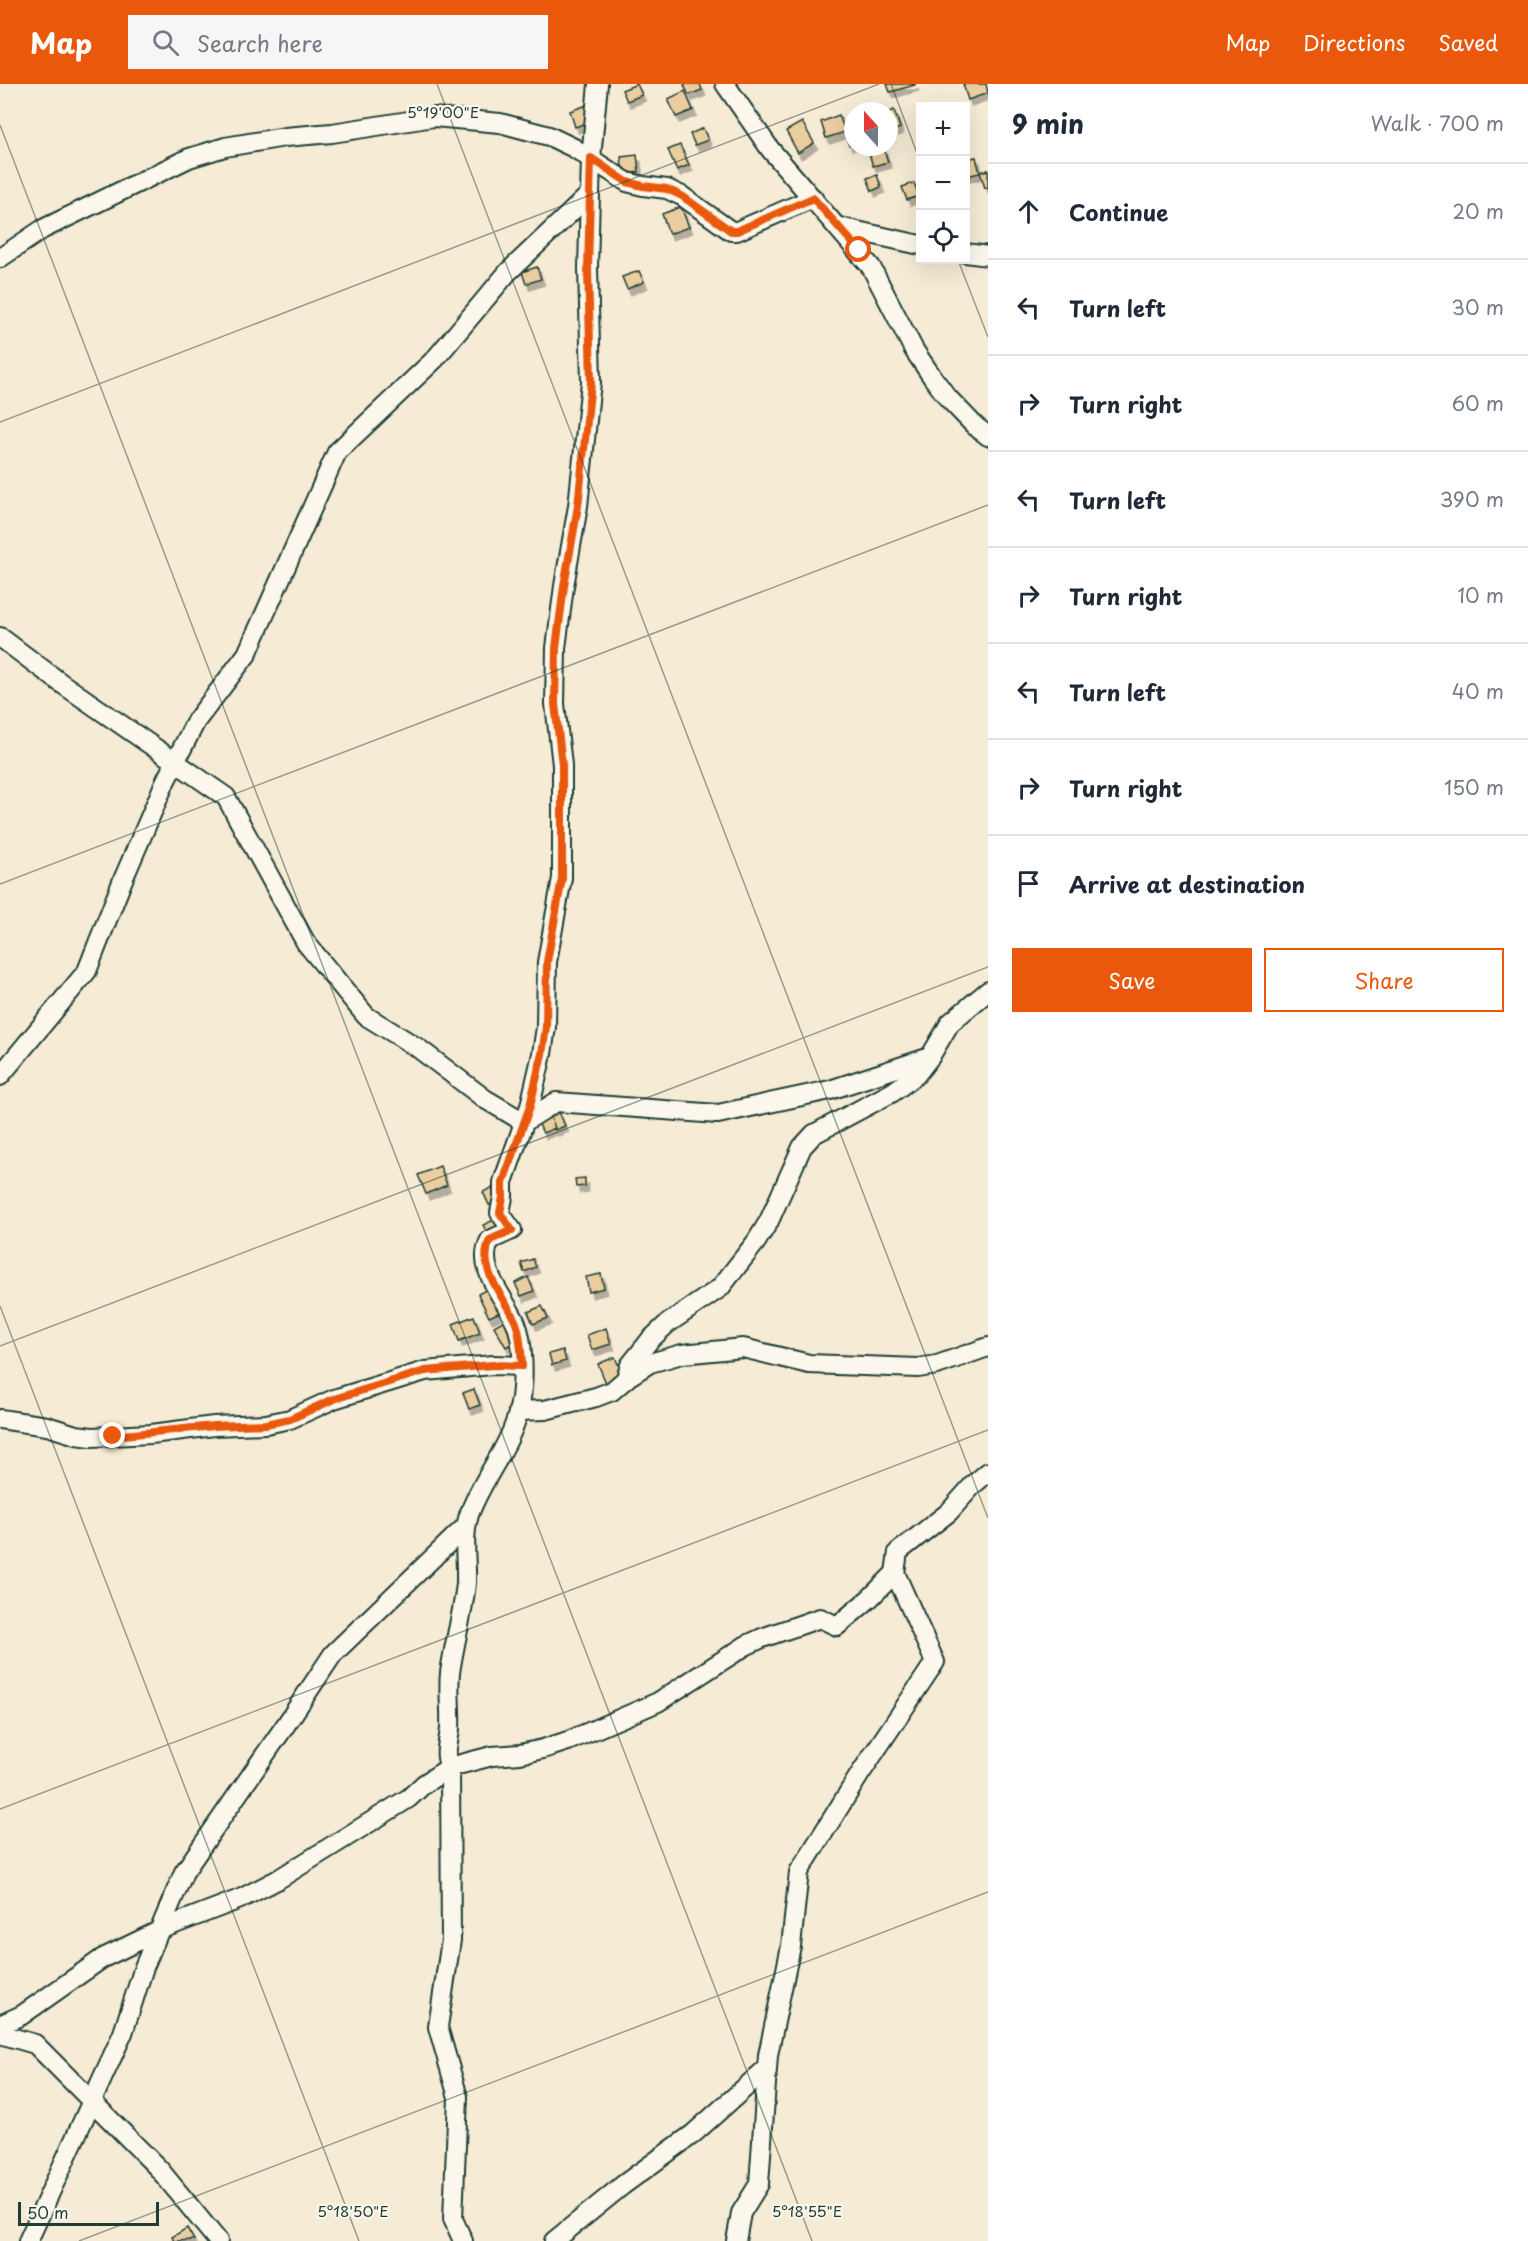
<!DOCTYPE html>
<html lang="en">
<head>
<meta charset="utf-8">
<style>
  :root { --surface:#fff; --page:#f6f6f7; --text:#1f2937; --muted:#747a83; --line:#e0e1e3; --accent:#ea580c }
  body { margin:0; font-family:"Playpen Sans",sans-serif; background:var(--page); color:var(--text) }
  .controls { position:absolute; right:18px; top:18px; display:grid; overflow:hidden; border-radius:0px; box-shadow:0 6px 24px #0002 }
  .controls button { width:54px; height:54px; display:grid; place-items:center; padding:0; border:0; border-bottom:2px solid var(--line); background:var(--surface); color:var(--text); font:30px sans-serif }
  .compass { position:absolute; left:844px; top:18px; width:54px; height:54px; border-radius:50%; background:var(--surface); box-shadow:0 6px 24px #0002; rotate:339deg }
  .scale { position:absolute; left:18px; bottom:15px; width:141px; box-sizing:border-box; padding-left:6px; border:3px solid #1f3d34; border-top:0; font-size:16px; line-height:21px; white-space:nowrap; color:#1f3d34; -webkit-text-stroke:4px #fbf7ec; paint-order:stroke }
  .stop { position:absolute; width:18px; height:18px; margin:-14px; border:4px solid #ea580c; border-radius:50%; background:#fff }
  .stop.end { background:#ea580c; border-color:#fff; box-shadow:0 2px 6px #0008 }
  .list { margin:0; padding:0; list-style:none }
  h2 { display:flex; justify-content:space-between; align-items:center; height:78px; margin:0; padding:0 24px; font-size:26px }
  h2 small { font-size:20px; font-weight:400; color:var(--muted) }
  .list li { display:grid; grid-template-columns:39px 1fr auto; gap:18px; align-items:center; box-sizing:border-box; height:96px; padding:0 24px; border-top:2px solid var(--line) }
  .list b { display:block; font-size:22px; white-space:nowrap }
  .list em { font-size:20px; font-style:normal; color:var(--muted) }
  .actions { display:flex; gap:12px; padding:18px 24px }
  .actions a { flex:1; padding:14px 0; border:2px solid var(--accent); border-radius:0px; text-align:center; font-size:21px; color:var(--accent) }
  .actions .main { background:var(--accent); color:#fff }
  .icon { flex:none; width:33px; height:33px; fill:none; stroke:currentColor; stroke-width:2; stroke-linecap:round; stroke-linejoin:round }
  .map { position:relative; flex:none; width:988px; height:2157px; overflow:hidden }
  header { display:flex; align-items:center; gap:36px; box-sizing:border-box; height:84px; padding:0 30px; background:var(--accent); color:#fff }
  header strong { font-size:28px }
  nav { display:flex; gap:33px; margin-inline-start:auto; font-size:21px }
  .search { width:420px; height:54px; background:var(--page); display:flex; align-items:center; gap:15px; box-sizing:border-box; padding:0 21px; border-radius:0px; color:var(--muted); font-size:22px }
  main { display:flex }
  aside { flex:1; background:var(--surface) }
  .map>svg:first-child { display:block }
</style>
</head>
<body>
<header>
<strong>Map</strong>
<div class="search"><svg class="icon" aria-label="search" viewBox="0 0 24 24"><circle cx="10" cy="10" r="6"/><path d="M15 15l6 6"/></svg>Search here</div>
<nav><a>Map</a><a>Directions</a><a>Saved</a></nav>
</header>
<main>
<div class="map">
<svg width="988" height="2157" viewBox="0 0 988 2157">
  <defs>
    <filter id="shadow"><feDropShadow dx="3.5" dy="6" stdDeviation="0" flood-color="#0004"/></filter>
  </defs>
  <rect width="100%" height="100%" fill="#f6ebd5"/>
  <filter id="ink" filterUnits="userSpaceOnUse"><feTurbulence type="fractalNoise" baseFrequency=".0167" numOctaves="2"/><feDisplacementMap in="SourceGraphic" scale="12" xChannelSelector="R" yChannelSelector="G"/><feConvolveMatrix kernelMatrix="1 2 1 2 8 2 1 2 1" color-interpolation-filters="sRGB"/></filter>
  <g filter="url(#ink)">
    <g fill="#ebce9f" stroke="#1f3d34" stroke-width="1.5" filter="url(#shadow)">
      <path d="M637 0 642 11 627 17 622 6Z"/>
      <path d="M687 0H700L702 6 689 11 684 1Z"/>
      <path d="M887 0H915V1L890 8Z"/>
      <path d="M963 0H986L988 9 968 16Z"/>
      <path d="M685 7 693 26 676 33 668 15Z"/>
      <path d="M587 21 592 37 575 43 570 27Z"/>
      <path d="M894 26 900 44 889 48V28Z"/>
      <path d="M839 31 845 48 826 54 821 38Z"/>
      <path d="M802 38 814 59 798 69 786 47Z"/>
      <path d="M703 44 708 56 695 61 690 50Z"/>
      <path d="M853 46V59L849 61 844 49Z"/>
      <path d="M680 61 689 81 677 86 668 66Z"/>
      <path d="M867 63H883L888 78 873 82Z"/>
      <path d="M637 71 639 88 623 90 621 73Z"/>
      <path d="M976 73 980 89 966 92V75Z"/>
      <path d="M988 86V103L985 104 980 88Z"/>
      <path d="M877 91 881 103 872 107 867 94Z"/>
      <path d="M914 99 919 112 907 116 902 103Z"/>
      <path d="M681 123 689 143 669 150 662 130Z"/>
      <path d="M537 183 541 195 526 200 522 188Z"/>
      <path d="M639 187 644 198 627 205 622 193Z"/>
      <path d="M559 1028 565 1042 555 1046 550 1032Z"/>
      <path d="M550 1031 555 1044 543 1049 537 1036Z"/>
      <path d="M440 1082 447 1101 426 1110 418 1091Z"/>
      <path d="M585 1094V1102L576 1103 575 1095Z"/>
      <path d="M496 1102 502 1115 489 1121 483 1108Z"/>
      <path d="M496 1135 502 1146 489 1152 483 1141Z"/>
      <path d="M533 1175 536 1183 524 1188 521 1179Z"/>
      <path d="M601 1190 604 1204 589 1208 586 1193Z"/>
      <path d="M528 1193 534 1207 521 1212 515 1199Z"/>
      <path d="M493 1202 505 1226 489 1233 478 1210Z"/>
      <path d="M542 1222 548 1234 533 1240 528 1228Z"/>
      <path d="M474 1232 480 1249 459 1257 453 1240Z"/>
      <path d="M508 1234 519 1255 506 1263 494 1242Z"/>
      <path d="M606 1244 611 1260 592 1266 587 1251Z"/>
      <path d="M563 1266 566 1277 552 1281 549 1270Z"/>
      <path d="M615 1273 623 1292 606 1299 598 1280Z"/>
      <path d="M474 1305 480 1321 469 1325 463 1309Z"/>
      <path d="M187 2144 194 2156 174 2157 172 2153Z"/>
    </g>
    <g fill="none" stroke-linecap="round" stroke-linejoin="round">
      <defs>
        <g id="street">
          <path d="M725 0 770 65 871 183 914 266 933 294 948 314 975 342 988 352"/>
          <path d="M839 143 920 161"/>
          <path d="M966 169 988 172"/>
          <path d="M0 174 43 145 189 74 225 63 285 53 332 49 434 33 500 39 549 52 574 64 627 98 643 102 667 105 682 112 731 147H737L813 114"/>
          <path d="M0 553 61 599 226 713 306 859 366 932 418 964 485 1015 524 1038 556 1018 718 1030 830 1006 930 973"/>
          <path d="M0 992 87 887 122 798 166 696 196 637 247 570 337 368 435 275 508 188 590 110"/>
          <path d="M626 1295 630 1281 650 1256 667 1240 720 1204 756 1158 769 1137 802 1063 814 1050 893 1008 916 991 930 973 950 939 988 907"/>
          <path d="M518 1327 545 1326 596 1313 612 1307 628 1293 650 1279 682 1270 743 1264 809 1280 918 1284 937 1281 988 1263"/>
          <path d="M0 1335 47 1342 76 1351 92 1353 151 1350 214 1342 266 1340 290 1335 334 1315 425 1287 493 1281 522 1282"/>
          <path d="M0 1941 22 1931 103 1874 167 1843 240 1815 277 1796 409 1714 424 1700 450 1683 492 1672 520 1670 543 1665 568 1657 642 1625 658 1618 745 1562 762 1554 820 1534 837 1542 870 1514 895 1489 898 1468 949 1428 973 1401 988 1388"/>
          <path d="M0 1950 35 1960 159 2085 218 2157"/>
          <path d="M28 2157 123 1949 144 1883 184 1788 287 1639 333 1570 466 1442"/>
          <path d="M463 2157 453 2135 458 2013 438 1943 451 1856 450 1683C443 1668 449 1660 450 1644 451 1625 448 1607 450 1589 454 1559 463 1530 466 1499 467 1478 462 1452 469 1431 482 1393 513 1361 520 1320 524 1298 524 1259 516 1239 505 1213 475 1185 490 1156L512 1146 500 1129 503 1113V1098L530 1022 542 970 546 943 547 878 562 794V681L555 620 556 564 564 502 578 422 591 298 588 184 591 74 598 0"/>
          <path d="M554 2157 623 2101 693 2050 767 1984"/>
          <path d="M736 2157 741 2129 759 2100 768 1971 791 1862 799 1788 860 1690 935 1578 895 1489"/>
        </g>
      </defs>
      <use href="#street" stroke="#1f3d34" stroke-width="22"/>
      <use href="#street" stroke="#fbf7ec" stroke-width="18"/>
    </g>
  </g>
  <g fill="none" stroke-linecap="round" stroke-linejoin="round" filter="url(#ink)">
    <path stroke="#ea580c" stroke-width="8" d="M113 1352 214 1342 266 1340 290 1335 334 1315 425 1287 493 1281 522 1282C521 1268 521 1252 516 1239 505 1213 476 1186 490 1156L512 1146 500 1129 503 1113V1098L530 1022 542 970 546 943 547 878 562 794V681L555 620 556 564 564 502 578 422 591 298 588 184 591 74 627 98 643 102 667 105 682 112 731 147H737L813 114 859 166"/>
  </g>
  <path fill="none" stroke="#1f3d34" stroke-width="1.5" stroke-opacity="0.45" d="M437 0 988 1434M891 0 920 77M0 41 812 2157M958 176 988 253M0 338 879 0M0 800 988 421M0 1222 359 2157M0 1262 988 883M0 1725 988 1346M79 2157 988 1808"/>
  <g font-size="15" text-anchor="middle" fill="#1f3d34" stroke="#fbf7ec" stroke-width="4.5" stroke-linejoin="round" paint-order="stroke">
    <text x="443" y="34">5°19'00"E</text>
    <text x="353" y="2133">5°18'50"E</text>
    <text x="807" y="2133">5°18'55"E</text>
  </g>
</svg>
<div class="controls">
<button>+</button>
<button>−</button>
<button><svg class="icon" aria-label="locate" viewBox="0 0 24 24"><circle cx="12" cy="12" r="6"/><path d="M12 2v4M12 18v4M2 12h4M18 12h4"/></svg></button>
</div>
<svg class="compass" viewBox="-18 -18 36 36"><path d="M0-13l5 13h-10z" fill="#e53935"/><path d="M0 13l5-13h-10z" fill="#747a83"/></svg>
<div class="scale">50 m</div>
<div class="stop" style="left:859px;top:166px"></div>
<div class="stop end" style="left:113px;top:1352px"></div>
</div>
<aside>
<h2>9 min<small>Walk · 700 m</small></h2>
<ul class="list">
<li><svg class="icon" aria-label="ahead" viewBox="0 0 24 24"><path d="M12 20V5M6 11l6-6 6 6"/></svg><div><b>Continue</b></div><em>20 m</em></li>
<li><svg class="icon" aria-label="left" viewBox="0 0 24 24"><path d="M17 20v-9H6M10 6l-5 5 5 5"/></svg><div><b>Turn left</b></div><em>30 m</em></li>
<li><svg class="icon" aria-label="right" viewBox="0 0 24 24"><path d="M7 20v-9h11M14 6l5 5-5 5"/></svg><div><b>Turn right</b></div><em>60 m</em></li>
<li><svg class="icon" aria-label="left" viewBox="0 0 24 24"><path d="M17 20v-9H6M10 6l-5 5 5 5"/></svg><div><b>Turn left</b></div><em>390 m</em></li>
<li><svg class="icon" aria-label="right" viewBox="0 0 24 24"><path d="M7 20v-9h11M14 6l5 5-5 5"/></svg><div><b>Turn right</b></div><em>10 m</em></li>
<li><svg class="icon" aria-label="left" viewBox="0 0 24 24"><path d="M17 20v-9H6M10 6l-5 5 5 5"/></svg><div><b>Turn left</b></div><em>40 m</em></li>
<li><svg class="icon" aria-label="right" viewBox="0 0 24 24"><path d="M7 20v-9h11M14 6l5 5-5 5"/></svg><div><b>Turn right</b></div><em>150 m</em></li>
<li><svg class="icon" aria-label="arrive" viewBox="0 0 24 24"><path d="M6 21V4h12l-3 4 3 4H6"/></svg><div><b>Arrive at destination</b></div></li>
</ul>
<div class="actions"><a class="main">Save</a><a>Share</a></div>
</aside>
</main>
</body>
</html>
